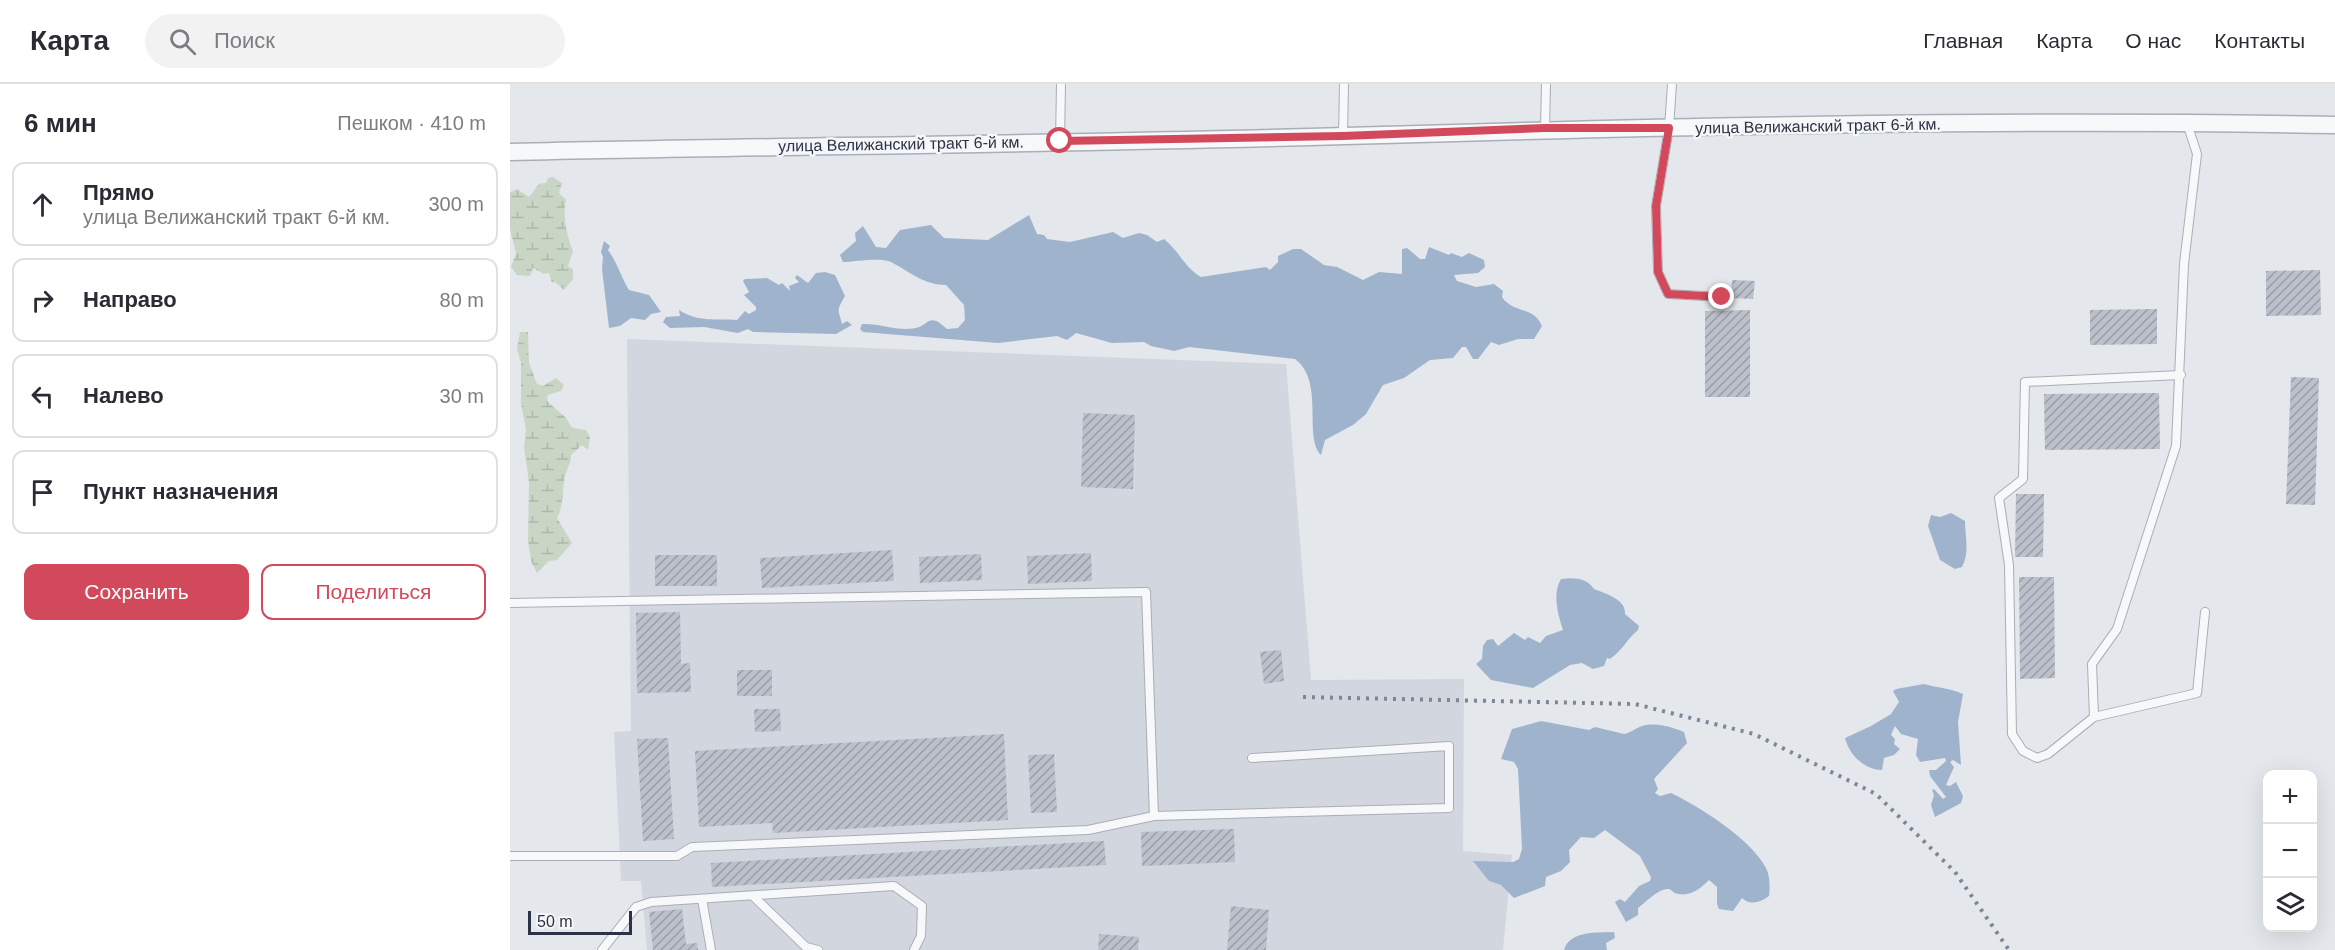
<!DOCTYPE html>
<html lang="ru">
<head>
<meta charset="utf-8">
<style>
  :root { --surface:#fff; --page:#f2f2f3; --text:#2b2b33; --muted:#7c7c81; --line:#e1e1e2; --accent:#d1495b }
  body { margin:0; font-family:Helvetica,sans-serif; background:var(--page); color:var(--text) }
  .controls { position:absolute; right:18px; bottom:18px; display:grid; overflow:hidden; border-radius:12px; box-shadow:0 6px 24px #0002 }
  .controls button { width:54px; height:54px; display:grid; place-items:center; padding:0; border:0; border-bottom:2px solid var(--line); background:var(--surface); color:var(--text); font:30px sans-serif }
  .scale { position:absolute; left:18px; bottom:15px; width:104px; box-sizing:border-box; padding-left:6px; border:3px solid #2b3445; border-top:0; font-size:16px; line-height:21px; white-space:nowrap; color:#2b3445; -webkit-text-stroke:4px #f4f6f9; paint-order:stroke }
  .stop { position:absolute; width:18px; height:18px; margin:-14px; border:4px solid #d1495b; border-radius:50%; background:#fff }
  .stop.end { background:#d1495b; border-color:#fff; box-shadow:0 2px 6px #0008 }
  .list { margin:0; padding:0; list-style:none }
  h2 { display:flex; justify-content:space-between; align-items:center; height:78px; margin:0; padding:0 24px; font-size:26px }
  h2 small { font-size:20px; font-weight:400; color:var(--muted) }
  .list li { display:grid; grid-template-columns:39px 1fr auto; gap:18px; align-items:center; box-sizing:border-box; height:84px; margin:0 12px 12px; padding:0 12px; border:2px solid var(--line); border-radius:12px }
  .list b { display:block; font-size:22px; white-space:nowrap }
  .list p { margin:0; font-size:20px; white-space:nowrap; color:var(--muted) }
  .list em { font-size:20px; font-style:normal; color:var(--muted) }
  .actions { display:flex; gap:12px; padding:18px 24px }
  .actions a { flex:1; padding:14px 0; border:2px solid var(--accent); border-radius:12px; text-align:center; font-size:21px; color:var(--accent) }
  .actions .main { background:var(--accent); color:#fff }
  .icon { flex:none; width:33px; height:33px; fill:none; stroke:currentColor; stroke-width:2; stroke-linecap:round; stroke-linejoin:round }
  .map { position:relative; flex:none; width:1825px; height:866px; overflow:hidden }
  header { display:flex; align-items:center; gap:36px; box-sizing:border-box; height:84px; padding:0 30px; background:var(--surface); border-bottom:2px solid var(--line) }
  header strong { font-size:28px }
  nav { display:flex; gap:33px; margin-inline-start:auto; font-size:21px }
  .search { width:420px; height:54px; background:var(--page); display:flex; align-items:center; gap:15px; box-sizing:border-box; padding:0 21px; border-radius:33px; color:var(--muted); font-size:22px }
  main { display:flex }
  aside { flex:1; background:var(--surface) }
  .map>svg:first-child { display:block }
</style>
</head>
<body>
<header>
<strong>Карта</strong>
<div class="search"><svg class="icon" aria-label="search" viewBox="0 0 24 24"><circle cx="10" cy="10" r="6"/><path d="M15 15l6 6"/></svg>Поиск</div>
<nav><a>Главная</a><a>Карта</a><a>О нас</a><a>Контакты</a></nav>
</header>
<main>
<aside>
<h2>6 мин<small>Пешком · 410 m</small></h2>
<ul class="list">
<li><svg class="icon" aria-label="ahead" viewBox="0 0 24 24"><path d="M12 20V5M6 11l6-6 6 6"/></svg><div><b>Прямо</b><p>улица Велижанский тракт 6-й км.</p></div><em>300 m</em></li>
<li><svg class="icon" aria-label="right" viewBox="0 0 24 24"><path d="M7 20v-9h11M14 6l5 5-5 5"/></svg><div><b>Направо</b></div><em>80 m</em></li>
<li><svg class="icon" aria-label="left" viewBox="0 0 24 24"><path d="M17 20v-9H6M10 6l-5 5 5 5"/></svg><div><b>Налево</b></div><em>30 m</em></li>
<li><svg class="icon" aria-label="arrive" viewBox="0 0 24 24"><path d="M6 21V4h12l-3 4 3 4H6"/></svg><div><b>Пункт назначения</b></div></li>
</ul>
<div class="actions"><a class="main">Сохранить</a><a>Поделиться</a></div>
</aside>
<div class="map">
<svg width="1825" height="866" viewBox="0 0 1825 866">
  <defs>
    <pattern id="wetland-marsh" width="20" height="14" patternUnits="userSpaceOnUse" patternTransform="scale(1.5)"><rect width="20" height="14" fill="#c9d6c5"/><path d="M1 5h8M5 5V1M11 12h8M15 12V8" fill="none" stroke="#adb8ab"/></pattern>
    <pattern id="building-hatch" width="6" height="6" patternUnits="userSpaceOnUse" patternTransform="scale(1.5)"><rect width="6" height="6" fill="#bbc0ca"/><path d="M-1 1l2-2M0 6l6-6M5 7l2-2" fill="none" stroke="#989da6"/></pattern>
  </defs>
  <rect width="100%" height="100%" fill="#e4e7ec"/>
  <path fill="#d2d6de" d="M117 255 776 280 801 596 954 595 953 767 1002 771 993 866H137L131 797H111L104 648 121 647Z"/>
  <g fill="url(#wetland-marsh)">
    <path d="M43 93 52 99 49 109 56 116C52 131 57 152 63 167L58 182 63 185V195L54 206 45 198 42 199 39 189 34 190 23 184 20 192 7 191 1 183 6 169 0 145V108L7 105 19 113 29 100 36 99 38 94Z"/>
    <path d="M10 248H18L19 279 27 300 33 302 46 294 54 301 51 307 38 311 37 317 56 334 62 344 76 346 80 353 78 366 72 361 61 371C61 379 59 380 57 386 51 400 55 420 47 434L62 459 47 476 39 477 27 489 21 477 18 456 19 398 14 363 16 346 11 320V279L7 265Z"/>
  </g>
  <g fill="#9fb4cc">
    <path d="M519 131 527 150 534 151 537 155 560 158 603 148 613 154 629 149 637 151 647 158 654 155C669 167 675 184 691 193L756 183 760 186 768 178V172L783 165H791L814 181 827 183 853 196 869 188 892 190V165L897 164 910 175H915L919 163 939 171 941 169 952 173 959 169 974 176 975 183 968 189 944 191 947 197 966 203 984 200 993 207 992 213C1005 231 1023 221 1032 242L1024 255H1008L989 261 981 258 968 275H963L956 263H952L943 274 920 276 894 294 873 301 856 330 843 341 815 356 811 371C793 353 815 297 785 275L679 263 664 267 641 262 634 258 602 259 566 249 557 256 547 252 488 259 353 248 350 245 352 240C371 239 391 249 409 243 415 241 419 234 426 237 430 238 434 243 437 245L448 244 455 236 454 221 436 201C414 201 400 188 381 178 370 173 344 178 333 178L330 171 346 157 345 149 353 142 366 163 376 164 390 146 421 141 434 154 478 156Z"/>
    <path d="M94 157 100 162 98 166C107 178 111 193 119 206L139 211 151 228 141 230 135 236 121 234 110 242 99 244 92 185 93 173 91 168Z"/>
    <path d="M315 188 325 191 335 212C325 229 329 225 332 240L337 237 342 241 326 250 243 248 238 245 228 249 194 243 160 244 153 238 156 233 170 232 169 226C189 239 206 234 227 236L235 227 239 230 246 226V223L234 211 239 208 233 197 235 195 257 194 269 201 272 199 280 207 279 202 289 198 285 194 287 191 298 199 306 189Z"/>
    <path d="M1441 429 1455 437C1455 453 1460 468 1452 483L1445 485 1430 476 1418 442 1421 431 1430 433Z"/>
    <path d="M1051 495C1064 493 1077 494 1084 505 1096 510 1116 515 1115 530L1129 542 1128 546C1117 555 1112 567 1100 575L1097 574 1094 582 1083 585 1072 579 1060 581 1023 604 981 596 966 580 972 575 973 562 977 556 983 555 988 562 1004 549 1015 556 1018 553 1030 559 1036 552 1053 546C1048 531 1042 510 1051 495Z"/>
    <path d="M1414 600C1428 604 1440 604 1453 610L1448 638 1451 681 1443 676 1440 678 1444 683 1436 701 1440 702 1446 698 1453 712 1451 719 1425 733 1421 721 1424 711 1422 706 1424 705 1433 715 1436 713 1420 692 1419 686H1426L1436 677 1435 674 1410 678 1406 671 1408 655 1391 650 1385 642 1381 651 1385 655 1384 660 1390 665 1384 671 1374 674 1372 686C1355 686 1339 671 1335 654L1361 642 1381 630 1389 618 1383 607 1386 605Z"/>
    <path d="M1031 637 1079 646 1085 643 1114 650C1121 649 1125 644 1132 642 1147 638 1161 643 1174 648L1177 659 1144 695 1148 705 1145 709 1150 712 1161 709C1190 723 1241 755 1256 784 1260 792 1260 803 1259 812 1251 818 1240 822 1232 814L1223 827 1209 825 1207 820V803L1199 796C1190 805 1179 814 1165 809 1161 807 1162 805 1157 805 1147 806 1136 818 1128 824V831L1116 838 1105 818 1110 815 1115 818 1129 802 1140 797 1141 793 1130 772 1095 746 1084 754 1071 753 1059 766 1060 778 1051 787 1036 793 1035 802 1004 814 991 801 979 797 963 777 1003 778 1009 775 1012 765 1008 685 1004 678 991 675 1002 645Z"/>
    <path d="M1104 848 1105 854 1096 859 1097 866H1054C1060 846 1087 849 1104 848Z"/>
  </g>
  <g fill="url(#building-hatch)">
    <path d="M1810 186 1811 231 1756 232V187Z"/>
    <path d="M1222 196 1245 197 1243 215 1221 214Z"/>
    <path d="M1647 225V260L1580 261V226Z"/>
    <path d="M1240 226V313H1195V227Z"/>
    <path d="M1781 293 1809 294 1805 421 1776 420Z"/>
    <path d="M1649 309 1650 365 1535 366 1534 310Z"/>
    <path d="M573 329 625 331 623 405 571 403Z"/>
    <path d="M1506 410H1534L1533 473H1505Z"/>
    <path d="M382 466 384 497 252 504 250 474Z"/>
    <path d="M581 469 582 497 518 500 517 472Z"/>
    <path d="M471 470 472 496 410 499 409 473Z"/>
    <rect x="145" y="471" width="62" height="31"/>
    <path d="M1509 493H1544L1545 594 1510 595Z"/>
    <path d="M170 528 171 580 180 579 181 608 127 609 126 529Z"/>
    <path d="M771 566 774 597 754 600 750 568Z"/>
    <rect x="227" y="586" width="35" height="26"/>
    <path d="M244 625H270L271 647 245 648Z"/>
    <path d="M494 650 498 736 263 749 262 739 189 743 185 667Z"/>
    <path d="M158 654 164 755 133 757 127 655Z"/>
    <path d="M544 670 547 728 521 729 518 671Z"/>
    <path d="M724 745 725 778 632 782 631 748Z"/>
    <path d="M594 757 596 781 202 803 201 779Z"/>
    <path d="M721 822 759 826 756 866H717Z"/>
    <path d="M172 825 176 860 187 859 188 866H143L139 828Z"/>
    <path d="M589 850 629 853 628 866H588Z"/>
  </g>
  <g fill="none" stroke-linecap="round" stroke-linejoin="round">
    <defs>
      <g id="service">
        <path d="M1162 0 1159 44 1146 122 1148 188 1158 210 1212 213"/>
        <path d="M1677 39 1687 70 1674 180 1666 362 1607 545 1582 580 1584 633 1687 609 1695 528"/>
        <path d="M1035 44 1036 0"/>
        <path d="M833 52 834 0"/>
        <path d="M550 57 551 0"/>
        <path d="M0 519 636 508 644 732 939 724V662L742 674"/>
        <path d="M1584 633 1538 670 1527 674 1513 667 1502 650 1499 481 1489 414 1513 395 1515 298 1671 291"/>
        <path d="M0 772H167L182 763 578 746 644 732"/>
        <path d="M243 812 296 863 308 866"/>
        <path d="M192 815 201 866"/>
        <path d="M92 866 126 823 141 818 384 802 412 822 411 852 404 866"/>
      </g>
      <path id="minor" d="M0 68C278 62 556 60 835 52 1164 42 1495 35 1825 41"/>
    </defs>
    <use href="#service" stroke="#a9aeb7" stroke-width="10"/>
    <use href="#minor" stroke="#a9aeb7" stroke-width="19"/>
    <use href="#service" stroke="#f7f8fa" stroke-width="8"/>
    <use href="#minor" stroke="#f7f8fa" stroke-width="16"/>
    <path stroke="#7d8696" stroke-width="4" stroke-dasharray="3 6" stroke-linecap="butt" d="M793 613 1125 620 1244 650 1366 710 1445 788 1499 866"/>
  </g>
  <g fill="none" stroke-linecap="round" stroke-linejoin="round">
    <path stroke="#d1495b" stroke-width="8" d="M550 57 833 52 1035 44H1159L1146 122 1148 188 1158 210 1212 213"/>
  </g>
  <g text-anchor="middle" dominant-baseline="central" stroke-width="5" stroke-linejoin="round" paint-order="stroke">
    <g font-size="16" fill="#2b3445" stroke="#f4f6f9">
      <text transform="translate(1308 42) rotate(-1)">улица Велижанский тракт 6-й км.</text>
      <text transform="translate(391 60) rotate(-1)">улица Велижанский тракт 6-й км.</text>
    </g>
  </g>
</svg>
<div class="controls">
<button>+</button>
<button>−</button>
<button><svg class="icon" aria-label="layers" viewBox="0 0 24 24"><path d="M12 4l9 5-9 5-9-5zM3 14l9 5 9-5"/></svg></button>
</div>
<div class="scale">50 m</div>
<div class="stop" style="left:550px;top:57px"></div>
<div class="stop end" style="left:1212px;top:213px"></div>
</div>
</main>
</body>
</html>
